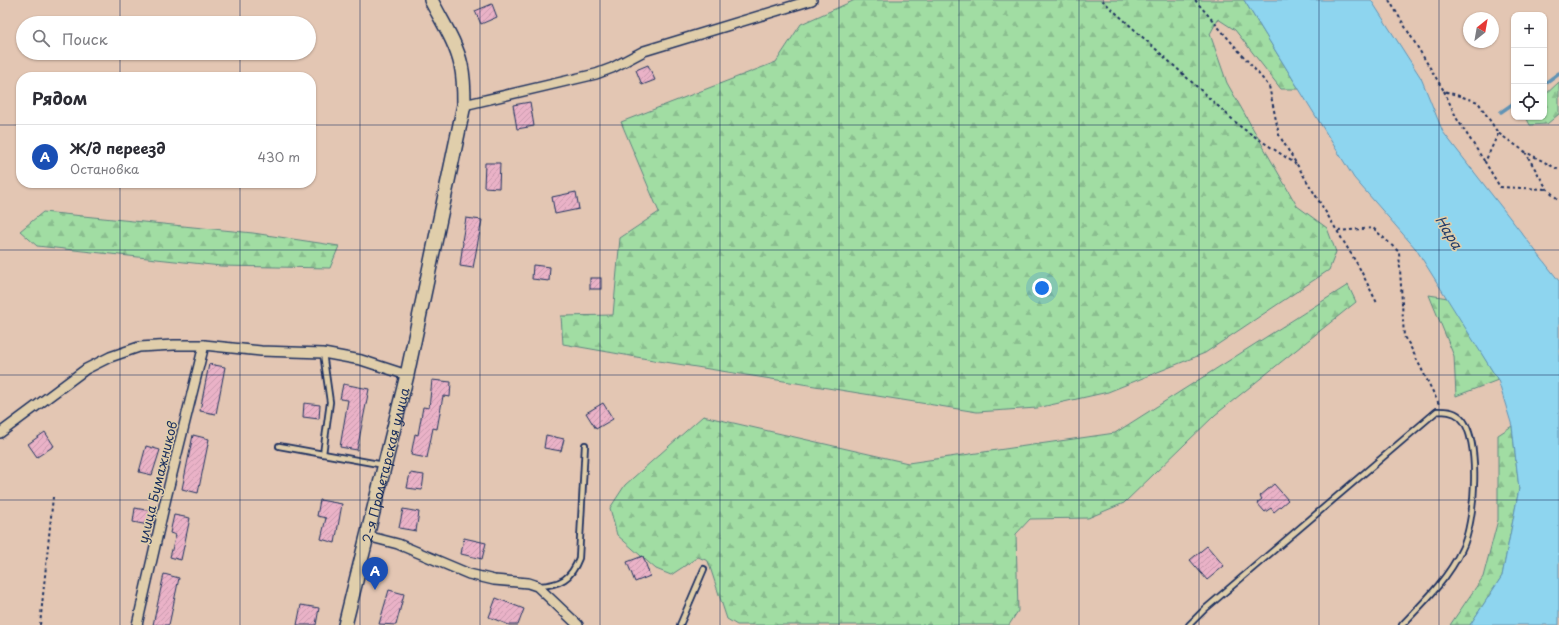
<!DOCTYPE html>
<html lang="ru">
<head>
<meta charset="utf-8">
<style>
  :root { --surface:#fff; --page:#f2f2f3; --text:#2b2b33; --muted:#7c7c81; --line:#e1e1e2; --accent:#ea580c }
  body { margin:0; font-family:"Playpen Sans",sans-serif; background:var(--page); color:var(--text) }
  .controls { position:absolute; right:12px; top:12px; display:grid; overflow:hidden; border-radius:8px; box-shadow:0 1px 3px #0004 }
  .controls button { width:36px; height:36px; display:grid; place-items:center; padding:0; border:0; border-bottom:1px solid var(--line); background:var(--surface); color:var(--text); font:20px sans-serif }
  .compass { position:absolute; left:1463px; top:12px; width:36px; height:36px; border-radius:50%; background:var(--surface); box-shadow:0 1px 3px #0004; rotate:31deg }
  .you { position:absolute; left:1042px; top:288px; width:14px; height:14px; margin:-10px; border:3px solid #fff; border-radius:50%; background:#1a73e8; box-shadow:0 0 0 6px #1a73e833 }
  .badge { display:grid; place-items:center; width:26px; height:26px; border-radius:50%; background:var(--accent); color:#fff; font-size:13px; font-weight:700 }
  .pin { position:absolute; translate:-50% -33px; filter:drop-shadow(0 1px 2px #0008) }
  .pin::after { content:''; position:absolute; top:21px; width:14px; height:12px; background:inherit; clip-path:polygon(0 0,100% 0,50% 100%) }
  .list { margin:0; padding:0; list-style:none }
  h2 { display:flex; justify-content:space-between; align-items:center; height:52px; margin:0; padding:0 16px; font-size:17px }
  h2 small { font-size:13px; font-weight:400; color:var(--muted) }
  .list li { display:grid; grid-template-columns:26px 1fr auto; gap:12px; align-items:center; box-sizing:border-box; height:64px; padding:0 16px; border-top:1px solid var(--line) }
  .list b { display:block; font-size:15px; white-space:nowrap }
  .list p { margin:0; font-size:13px; white-space:nowrap; color:var(--muted) }
  .list em { font-size:13px; font-style:normal; color:var(--muted) }
  .icon { flex:none; width:22px; height:22px; fill:none; stroke:currentColor; stroke-width:2; stroke-linecap:round; stroke-linejoin:round }
  .map { position:relative; flex:none; width:1559px; height:625px; overflow:hidden }
  .search { position:absolute; background:var(--surface); box-shadow:0 1px 3px #0004; left:16px; top:16px; width:300px; height:44px; display:flex; align-items:center; gap:10px; box-sizing:border-box; padding:0 14px; border-radius:22px; color:var(--muted); font-size:15px }
  .panel { position:absolute; background:var(--surface); box-shadow:0 1px 3px #0004; left:16px; top:72px; width:300px; height:116px; border-radius:16px }
  .map>svg:first-child { display:block }
</style>
</head>
<body>
<div class="map">
<svg width="1559" height="625" viewBox="0 0 1559 625">
  <defs>
    <pattern id="forest-firs" width="22" height="20" patternUnits="userSpaceOnUse"><rect width="22" height="20" fill="#a1dda3"/><path d="M5 1l3.5 6h-7zM16 11l3.5 6h-7z" fill="#8abe8f"/></pattern>
    <pattern id="building-hatch" width="6" height="6" patternUnits="userSpaceOnUse"><rect width="6" height="6" fill="#eab2c7"/><path d="M-1 1l2-2M0 6l6-6M5 7l2-2" fill="none" stroke="#c899ad"/></pattern>
  </defs>
  <rect width="100%" height="100%" fill="#e3c6b3"/>
  <filter id="ink" filterUnits="userSpaceOnUse"><feTurbulence type="fractalNoise" baseFrequency=".025" numOctaves="2"/><feDisplacementMap in="SourceGraphic" scale="8" xChannelSelector="R" yChannelSelector="G"/><feConvolveMatrix kernelMatrix="1 2 1 2 8 2 1 2 1" color-interpolation-filters="sRGB"/></filter>
  <g filter="url(#ink)">
    <g fill="url(#forest-firs)" stroke="#5e8680">
      <path d="M855 0H1244L1299 89H1281L1235 30 1218 19 1210 34 1227 83 1297 206 1327 228 1336 252 1329 270 1205 353 1108 392 1037 408 977 412 659 361 563 344 561 316 613 315 620 238 659 212 621 122 776 62 801 24Z"/>
      <path d="M1559 82V114L1547 124 1530 125 1526 117H1544V96Z"/>
      <path d="M43 212 253 233 339 246 330 268 221 266 37 246 20 231Z"/>
      <path d="M1348 285 1356 302 1215 415 1124 503 1088 518 1030 519 1016 534 1018 611 1009 625H737L727 619 708 561 698 557 671 575 656 569 617 535 610 508 625 485 703 416 908 463 1115 433Z"/>
      <path d="M1429 295 1448 298 1498 380 1456 396 1454 356Z"/>
      <path d="M1512 426 1519 489 1502 576 1470 625H1450L1483 577 1498 520V435Z"/>
    </g>
    <path fill="#8ed5ef" stroke="#6093b5" d="M1244 0H1371L1421 78 1443 132 1559 281V625H1470L1502 576 1519 489 1512 426 1498 380 1416 249 1354 178Z"/>
    <g fill="none" stroke-linecap="round" stroke-linejoin="round">
      <g stroke="#6093b5" stroke-width="3.5">
        <path d="M1544 84 1559 73"/>
        <path d="M1501 112 1514 103"/>
      </g>
    </g>
    <g fill="url(#building-hatch)" stroke="#1b2f5e">
      <path d="M492 4 497 17 481 24 475 11Z"/>
      <path d="M648 65 655 80 642 85 636 70Z"/>
      <path d="M530 102 534 126 517 129 513 105Z"/>
      <path d="M485 163H500L499 188 484 187Z"/>
      <path d="M576 192 579 209 555 214 552 197Z"/>
      <path d="M466 218 482 220 473 268 460 266 463 242 462 241Z"/>
      <path d="M533 265 550 267 549 281 532 279Z"/>
      <rect x="590" y="278" width="11" height="11"/>
      <path d="M209 364 225 367 216 414 200 411Z"/>
      <path d="M432 380 451 382 450 397 443 396 437 429 433 428 427 458 411 455 415 434 418 435 423 407 429 408Z"/>
      <path d="M343 384 369 389 357 450 340 447 348 400 340 399Z"/>
      <path d="M304 403 320 405 319 419 303 417Z"/>
      <path d="M603 403 613 419 596 429 586 413Z"/>
      <path d="M45 432 54 446 37 457 28 444Z"/>
      <path d="M193 435 209 439 198 493 182 489Z"/>
      <path d="M546 435 564 439 561 451 544 448Z"/>
      <path d="M146 446 160 450 152 475 139 472Z"/>
      <path d="M410 473 424 475 422 490 407 488Z"/>
      <path d="M1274 484 1288 500 1274 512 1271 508 1265 512 1257 503 1262 499 1260 496Z"/>
      <path d="M320 500 342 504 335 543 321 539 326 518 317 516Z"/>
      <path d="M135 508 156 512 153 526 133 522Z"/>
      <path d="M403 509 419 512 416 531 399 528Z"/>
      <path d="M174 515 190 518 181 560 170 557 176 535 170 533Z"/>
      <path d="M464 538 486 543 482 559 461 554Z"/>
      <path d="M1207 546 1224 566 1207 580 1190 560Z"/>
      <path d="M643 556 650 576 635 582 627 562Z"/>
      <path d="M164 574 179 578 169 625H153Z"/>
      <path d="M389 590 404 594 396 625 379 624Z"/>
      <path d="M496 598 524 609 518 625H509L489 617Z"/>
      <path d="M301 605 319 608 316 625H297Z"/>
    </g>
    <g fill="none" stroke-linecap="round" stroke-linejoin="round">
      <defs>
        <g id="service">
          <path d="M279 446 384 465"/>
          <path d="M323 454 330 402 323 353"/>
          <path d="M538 586C561 585 571 579 579 558L585 445"/>
          <path d="M680 625 704 569"/>
          <path d="M1189 625 1205 609 1437 411C1445 411 1453 411 1460 417 1482 437 1475 524 1462 549 1448 579 1424 602 1402 625"/>
        </g>
        <g id="minor">
          <path d="M464 105 596 74 612 68 644 51 812 0"/>
          <path d="M0 433 86 369 110 357 139 347 174 345H204L261 351 323 353 361 360 407 375"/>
          <path d="M367 536 398 544 469 574 494 580 528 583 537 586 578 625"/>
          <path d="M137 625 166 498 204 345"/>
        </g>
        <g id="secondary">
          <path id="s1" d="M345 625 407 375 464 105C464 92 464 78 461 65 456 42 441 20 431 0"/>
        </g>
      </defs>
      <use href="#service" stroke="#1b2f5e" stroke-width="8"/>
      <use href="#minor" stroke="#1b2f5e" stroke-width="12"/>
      <use href="#secondary" stroke="#1b2f5e" stroke-width="16"/>
      <g stroke="#1b2f5e" stroke-width="2" stroke-dasharray="3 3" stroke-linecap="butt">
        <path d="M1102 0 1242 128 1296 164"/>
        <path d="M1195 0 1269 86 1279 135 1359 267 1377 303"/>
        <path d="M1389 0 1444 91 1478 102 1498 133 1524 151 1559 170"/>
        <path d="M1444 91 1457 119 1485 162"/>
        <path d="M1498 134 1485 162 1500 187 1547 189"/>
        <path d="M1525 152 1547 189 1559 200"/>
        <path d="M1338 231 1373 228 1399 252 1404 337 1409 344 1439 404"/>
        <path d="M40 625 53 497"/>
      </g>
      <use href="#service" stroke="#e0ceab" stroke-width="4.5"/>
      <use href="#minor" stroke="#e0ceab" stroke-width="9"/>
      <use href="#secondary" stroke="#e0ceab" stroke-width="13"/>
    </g>
  </g>
  <path fill="none" stroke="#1b2f5e" stroke-width="1" stroke-opacity="0.55" d="M120 0V23M240 0V23M360 0V625M480 0V625M600 0V625M720 0V625M839 0V625M959 0V625M1079 0V625M1199 0V625M1319 0V625M1439 0V625M120 53V77M240 53V77M0 125H21M311 125H1559M120 183V625M240 183V625M0 250H1559M0 375H1559M0 500H1559"/>
  <g text-anchor="middle" dominant-baseline="central" stroke-width="3" stroke-linejoin="round" paint-order="stroke">
    <g font-size="13" fill="#1b2f5e" stroke="#e0ceab">
      <text stroke="none"><textPath href="#s1" startOffset="165">2-я Пролетарская улица</textPath></text>
      <text transform="translate(157 482) rotate(-76)">улица Бумажников</text>
    </g>
    <g font-size="14" font-style="italic" fill="#26406c" stroke="#e0ceab">
      <text transform="translate(1449 232) rotate(58)">Нара</text>
    </g>
  </g>
</svg>
<div class="controls">
<button>+</button>
<button>−</button>
<button><svg class="icon" aria-label="locate" viewBox="0 0 24 24"><circle cx="12" cy="12" r="6"/><path d="M12 2v4M12 18v4M2 12h4M18 12h4"/></svg></button>
</div>
<svg class="compass" viewBox="-18 -18 36 36"><path d="M0-13l5 13h-10z" fill="#e53935"/><path d="M0 13l5-13h-10z" fill="#7c7c81"/></svg>
<div class="you"></div>
<div class="pin badge" style="left:375px;top:590px;background:#1a4fb4">A</div>
<div class="search"><svg class="icon" aria-label="search" viewBox="0 0 24 24"><circle cx="10" cy="10" r="6"/><path d="M15 15l6 6"/></svg>Поиск</div>
<section class="panel">
<h2>Рядом<small></small></h2>
<ul class="list">
<li><span class="badge" style="background:#1a4fb4">A</span><div><b>Ж/д переезд</b><p>Остановка</p></div><em>430 m</em></li>
</ul>
</section>
</div>
</body>
</html>
